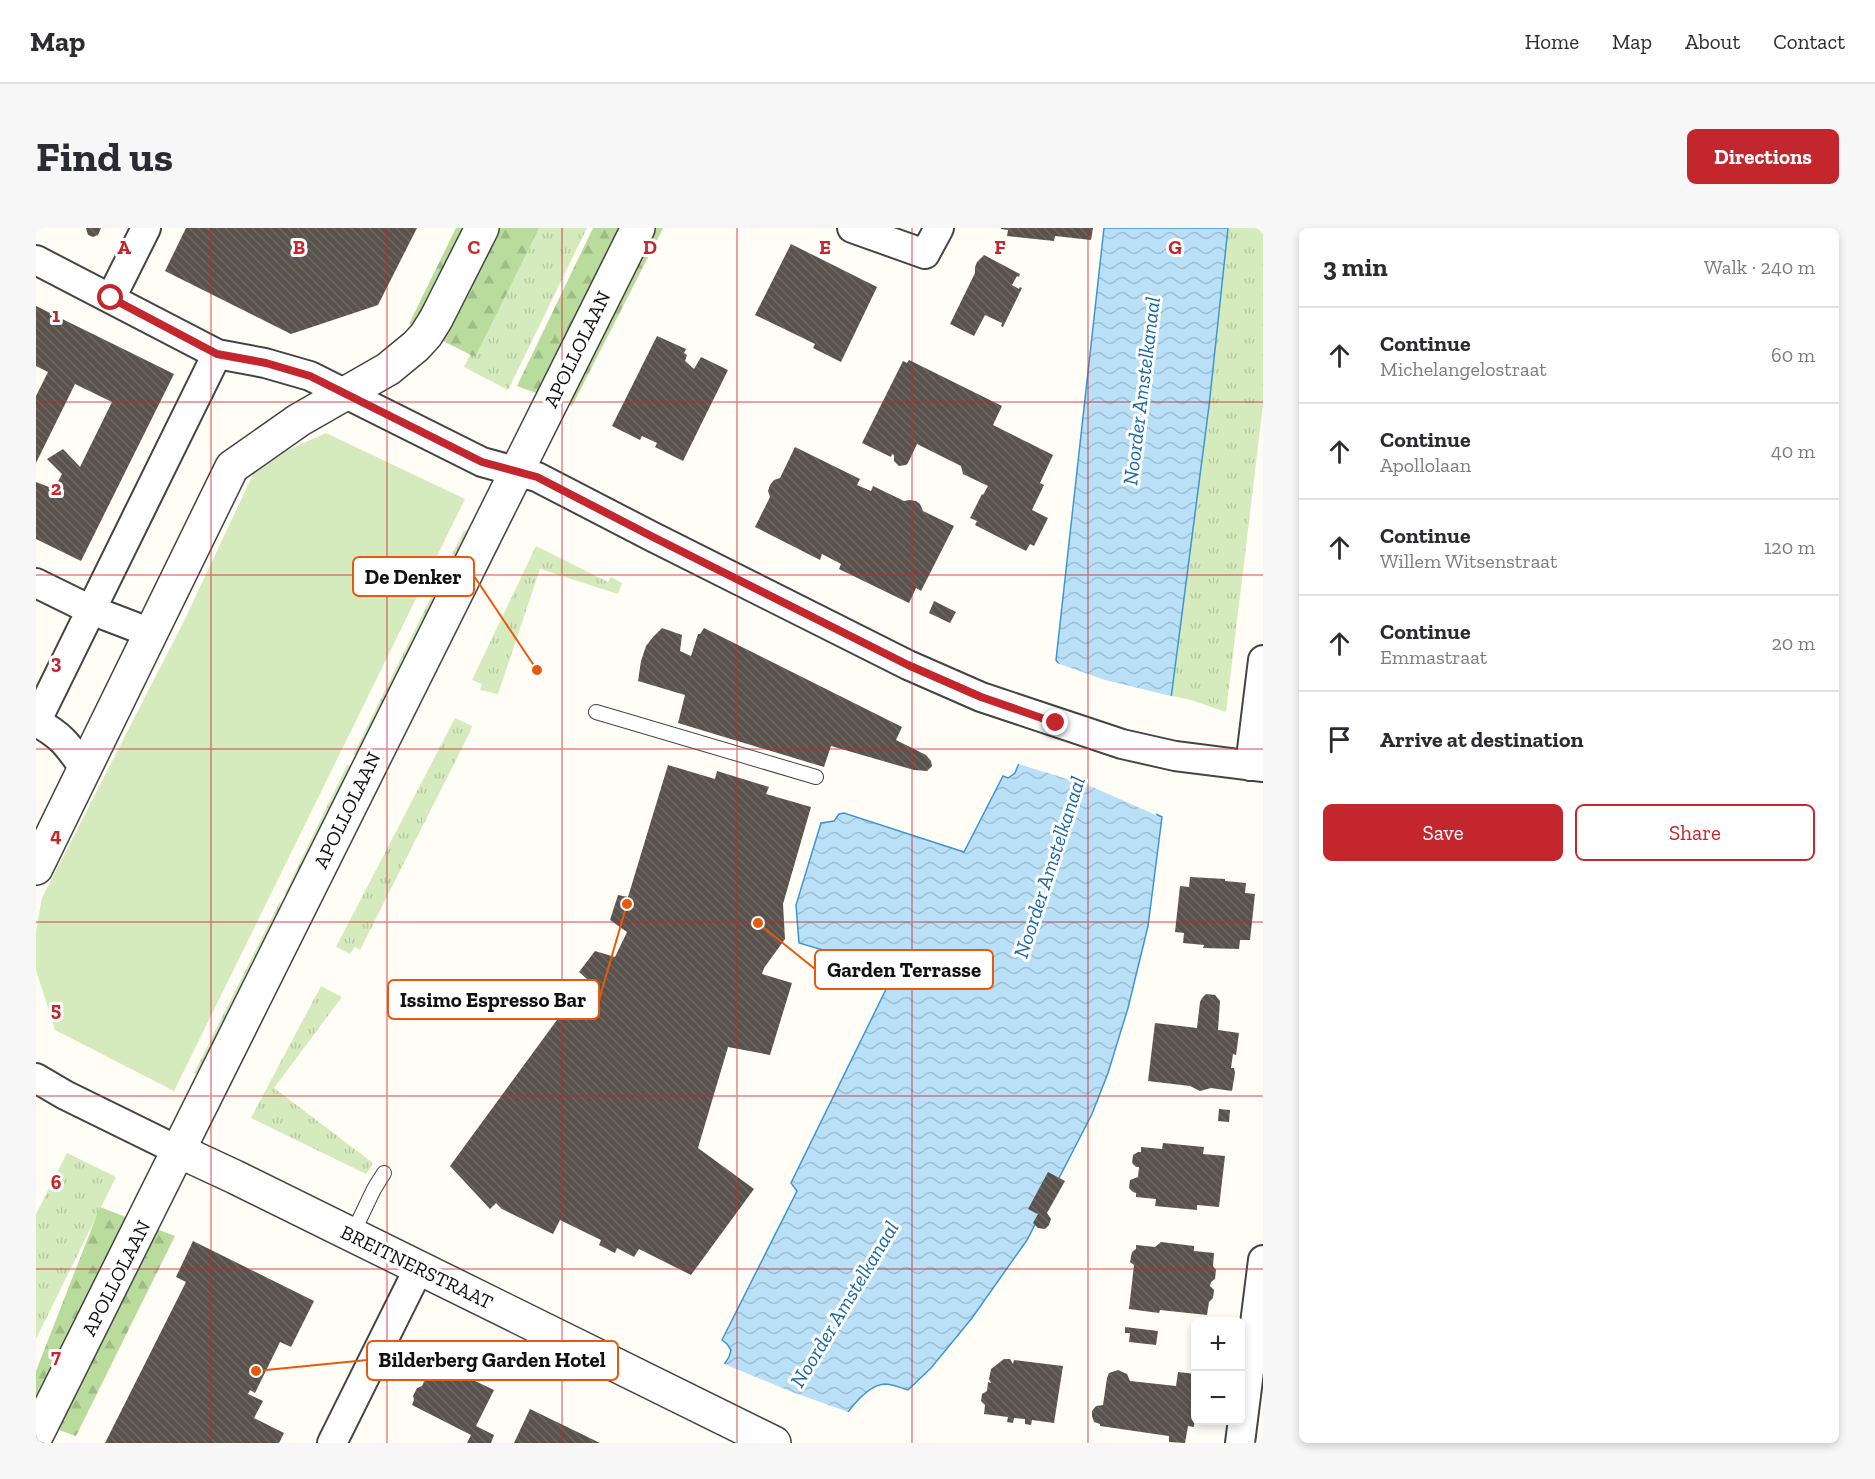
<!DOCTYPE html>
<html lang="en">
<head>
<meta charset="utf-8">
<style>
  :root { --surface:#fff; --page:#f7f7f7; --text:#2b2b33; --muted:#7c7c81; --line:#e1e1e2; --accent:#c4262e }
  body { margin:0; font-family:"Zilla Slab",serif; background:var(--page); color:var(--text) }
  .controls { position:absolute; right:18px; bottom:18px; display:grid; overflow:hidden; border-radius:9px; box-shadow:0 3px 9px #0003 }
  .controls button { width:54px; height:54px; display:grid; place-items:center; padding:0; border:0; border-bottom:2px solid var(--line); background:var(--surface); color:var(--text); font:30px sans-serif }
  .stop { position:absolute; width:18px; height:18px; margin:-14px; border:4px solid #c4262e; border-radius:50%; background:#fff }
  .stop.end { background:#c4262e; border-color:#fff; box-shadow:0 2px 6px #0008 }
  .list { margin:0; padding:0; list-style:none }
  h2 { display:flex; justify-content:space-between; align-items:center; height:78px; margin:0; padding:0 24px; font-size:26px }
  h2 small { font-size:20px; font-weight:400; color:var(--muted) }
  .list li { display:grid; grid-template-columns:39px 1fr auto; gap:18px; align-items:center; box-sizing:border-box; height:96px; padding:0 24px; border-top:2px solid var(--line) }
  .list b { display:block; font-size:22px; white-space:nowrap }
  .list p { margin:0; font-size:20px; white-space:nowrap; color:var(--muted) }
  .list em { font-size:20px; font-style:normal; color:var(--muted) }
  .actions { display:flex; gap:12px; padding:18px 24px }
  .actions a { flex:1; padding:14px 0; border:2px solid var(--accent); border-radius:9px; text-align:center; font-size:21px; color:var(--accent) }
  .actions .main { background:var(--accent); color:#fff }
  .icon { flex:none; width:33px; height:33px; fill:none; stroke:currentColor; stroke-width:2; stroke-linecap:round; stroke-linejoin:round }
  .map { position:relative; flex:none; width:1227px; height:1215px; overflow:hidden; border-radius:9px }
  header { display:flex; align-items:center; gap:36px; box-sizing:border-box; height:84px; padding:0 30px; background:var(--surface); border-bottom:2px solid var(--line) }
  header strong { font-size:28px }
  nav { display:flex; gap:33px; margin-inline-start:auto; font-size:21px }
  .intro { display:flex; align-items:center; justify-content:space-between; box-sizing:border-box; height:144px; padding:0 36px }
  h1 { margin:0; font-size:42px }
  .button { padding:15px 27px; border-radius:9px; background:var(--accent); color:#fff; font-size:21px; font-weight:700 }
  main { display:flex; gap:36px; padding:0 36px }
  aside { flex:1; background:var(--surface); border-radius:9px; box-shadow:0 3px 9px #0003 }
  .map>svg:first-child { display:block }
</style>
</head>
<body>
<header>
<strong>Map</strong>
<nav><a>Home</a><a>Map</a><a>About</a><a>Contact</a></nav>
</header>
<div class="intro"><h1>Find us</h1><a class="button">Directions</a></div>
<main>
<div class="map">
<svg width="1227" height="1215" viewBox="0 0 1227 1215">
  <defs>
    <pattern id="grass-tufts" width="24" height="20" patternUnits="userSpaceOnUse" patternTransform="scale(1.5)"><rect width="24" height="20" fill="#d5ebbd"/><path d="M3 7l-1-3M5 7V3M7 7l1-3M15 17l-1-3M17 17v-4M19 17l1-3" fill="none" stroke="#b6c8a1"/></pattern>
    <pattern id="forest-firs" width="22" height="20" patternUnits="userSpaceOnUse" patternTransform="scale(1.5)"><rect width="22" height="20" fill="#b9dc9c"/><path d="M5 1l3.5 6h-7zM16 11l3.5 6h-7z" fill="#9ebc85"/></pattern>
    <pattern id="water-waves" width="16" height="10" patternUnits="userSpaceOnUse" patternTransform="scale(1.5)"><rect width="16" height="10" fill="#b9e0f7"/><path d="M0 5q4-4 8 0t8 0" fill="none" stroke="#9ebfd3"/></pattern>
    <pattern id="building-back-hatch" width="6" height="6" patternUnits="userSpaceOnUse" patternTransform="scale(1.5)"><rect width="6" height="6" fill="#5a524d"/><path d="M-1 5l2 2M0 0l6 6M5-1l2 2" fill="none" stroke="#6d6662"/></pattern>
  </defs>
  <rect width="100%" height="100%" fill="#fffdf5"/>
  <g fill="url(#grass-tufts)">
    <path d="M496 0H551L472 162 428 139Z"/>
    <path d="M1192 0H1227V177L1190 484 1155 472 1136 468Z"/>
    <path d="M428 302 437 307 329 525 317 527Z"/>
    <path d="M500 318 572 354 575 349 586 355 582 366 504 341 462 466 444 462 446 456 436 452Z"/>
    <path d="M419 490 436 498 433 506 324 722 319 719 314 726 300 719Z"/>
    <path d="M311 537 321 538 252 674 249 665Z"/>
    <path d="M244 673 247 687 166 849 158 845Z"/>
    <path d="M285 758 306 769 238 860 337 935 330 946 215 890Z"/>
    <path d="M31 925 80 949 0 1111V986Z"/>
  </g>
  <g fill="url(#forest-firs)">
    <path d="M420 0H503L439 129 373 96Z"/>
    <path d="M557 0H627L536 178 481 158Z"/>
    <path d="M64 979 139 1008 40 1208 0 1194V1143Z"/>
  </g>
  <path fill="#d5ebbd" d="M290 205 429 271 138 863 19 802 0 742V703L6 670 148 393 220 240 252 222Z"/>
  <path fill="url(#water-waves)" stroke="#3f96cf" stroke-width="1.5" d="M1068 0H1192L1173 178 1120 586 1126 589 1112 698 1092 780 1072 845 1056 886 991 1012 936 1090 895 1140 872 1162C865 1160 857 1156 849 1156 826 1157 803 1197 790 1215H637L693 1129 695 1122 691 1116 686 1112 761 963 755 955 859 743 763 715 760 677 785 595 798 593 803 586 808 585 928 624 967 548 972 550 979 545 1023 436 1020 432Z"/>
  <g fill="#fffdf5">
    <path d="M1018 434 1069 452 1139 469 1125 573 1120 587 1054 558 979 535 1019 436Z"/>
    <path d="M686 1135 756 1164 815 1185 794 1215H634Z"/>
  </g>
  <g fill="url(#building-back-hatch)">
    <path d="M50 0H65L62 7 57 9 52 7Z"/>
    <path d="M150 0H381L342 77 255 106 129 43Z"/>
    <path d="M965 0H1057L1055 12 1019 8 1018 13 971 8 972 2 965 1Z"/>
    <path d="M755 16 841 59 805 134 777 120 779 116 771 112 719 87Z"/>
    <path d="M948 27 984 46 983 49 981 48 976 57 983 61 984 59 986 60 967 99 965 98 966 95 949 87 938 108 914 96 939 45V39L941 34Z"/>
    <path d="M0 78 138 146 45 333 0 311V254L18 261 26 246 11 231 27 221 44 239 76 174 39 156 0 235V168L12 144 0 138Z"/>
    <path d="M621 108 650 121 648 125 651 127 649 133 658 141 665 129 692 142 647 233 619 219 621 215 606 208 604 212 576 198Z"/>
    <path d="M873 132 966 178 957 197 1017 227 1004 255 1008 257 996 282 1012 290 998 318 994 316 990 323 939 297 941 293 934 290 946 266 947 267 952 258 927 246 925 238 881 216 872 235 870 237 863 238 858 233V227L856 226 855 229 826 215 867 133 871 135Z"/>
    <path d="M759 219 824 251 821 257 835 263 837 258 868 273 874 272 880 273 884 276 887 283 918 298 885 363 880 360 873 375 803 341 805 336 786 326 784 332 719 299 734 269 732 263 734 257 738 252 744 250Z"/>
    <path d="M898 373 920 384 914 395 893 385Z"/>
    <path d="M626 400 646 407 644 423 655 428 662 406H664L668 400 866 499 860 512 890 527 895 533 896 538 891 543 878 542 795 518 788 539 642 495 649 467 602 453 605 433 610 418 617 409Z"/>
    <path d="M632 537 679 551 681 543 733 559 730 566 775 579 747 676 749 711 728 740 726 746 756 755 734 827 692 819 662 920 718 961 655 1047 603 1021 598 1029 581 1020 579 1025 563 1017 565 1012 524 992 517 1006 466 981 460 975 454 981 414 938 551 751 543 744 559 723 579 729 591 704 574 692 582 667 592 669Z"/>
    <path d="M1154 649 1189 651V653L1210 655 1209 665 1219 666 1214 712H1204L1203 721 1167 720 1168 717 1147 715 1148 705 1139 704 1144 658 1153 659Z"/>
    <path d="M1170 766 1179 767 1184 773 1182 802 1203 805 1201 820 1200 827 1197 826 1195 840H1198L1199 845 1196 863 1175 860 1164 863 1154 858 1112 853 1119 795 1161 800 1164 774 1166 770Z"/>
    <path d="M1183 881 1194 882 1193 894 1182 893Z"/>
    <path d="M1127 915 1168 919 1167 926 1189 928 1183 979 1161 977V982L1119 978 1120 971 1100 969V965L1097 964 1093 960 1094 952 1102 949 1103 939H1100L1096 935 1097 927 1102 924H1105V919L1126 921Z"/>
    <path d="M1012 944 1029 953 1011 985 1015 991 1013 997 1009 1001 1002 1000 997 995 1002 986 992 981Z"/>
    <path d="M157 1013 278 1073 255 1119 244 1114 219 1165 214 1162 212 1166 227 1173 218 1190 248 1205 243 1215H69L150 1054 140 1049Z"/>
    <path d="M1125 1014 1158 1018V1023L1178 1025 1177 1038 1180 1042 1179 1051 1175 1054 1174 1058 1178 1062 1177 1070 1173 1074 1171 1087 1124 1082 1123 1085 1093 1081 1098 1037 1094 1034 1096 1024 1100 1021V1017L1119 1019Z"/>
    <path d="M1089 1099 1122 1103 1120 1117 1093 1114 1094 1105H1089Z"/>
    <path d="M413 1130 418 1132 421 1137 420 1144 458 1162 440 1198 458 1207 455 1215H431L435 1207 376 1177 378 1172 377 1168 381 1160 386 1158 398 1133 403 1136 407 1131Z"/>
    <path d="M968 1131H974L977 1136 978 1132 1027 1138 1018 1195 996 1192 995 1197 989 1196V1191L978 1190 977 1195 971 1194 972 1189 948 1186 949 1177 945 1173 946 1166 951 1163 952 1154 955 1155 953 1151 955 1141Z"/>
    <path d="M1082 1142 1091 1146 1094 1153 1140 1158 1142 1144 1160 1146 1158 1199 1152 1198 1149 1215 1133 1214V1208L1064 1198V1196L1058 1194 1056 1188V1183L1060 1178 1067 1177 1071 1150 1073 1145Z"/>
    <path d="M494 1181 564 1215H478Z"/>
  </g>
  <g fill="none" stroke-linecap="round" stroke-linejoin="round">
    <defs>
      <g id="service">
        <path d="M560 484 780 549"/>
        <path d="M316 1007 338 961 348 945"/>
      </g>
      <g id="minor">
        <path d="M816 0 889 26 903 0"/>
        <path d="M0 32 181 126 229 135 274 148 446 234 501 249 617 309 872 437 945 469 1086 516 1139 528 1227 539"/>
        <path d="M75 70 110 0"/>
        <path d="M0 355 55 382 115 405"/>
        <path d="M0 494 181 126"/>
        <path d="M0 494C25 507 32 517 48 540"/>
        <path d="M1214 538 1227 432"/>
        <path d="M0 850 29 867 143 923"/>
        <path d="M296 1215 383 1040"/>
        <path d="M1204 1215 1227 1032"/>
      </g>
      <g id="tertiary">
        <path d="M0 640 196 239 263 192 352 141 380 118 390 107 400 91 446 0"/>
        <path d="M143 923 199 949 738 1215"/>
        <path d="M0 1208 602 0"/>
      </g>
    </defs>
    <use href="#service" stroke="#444" stroke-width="16"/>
    <use href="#minor" stroke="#444" stroke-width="32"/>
    <use href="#tertiary" stroke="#444" stroke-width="36"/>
    <use href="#service" stroke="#fff" stroke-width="14"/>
    <use href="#minor" stroke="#fff" stroke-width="28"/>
    <use href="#tertiary" stroke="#fff" stroke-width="33"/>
  </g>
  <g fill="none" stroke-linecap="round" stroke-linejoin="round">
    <path stroke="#c4262e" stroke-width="8" d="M75 70 181 126 230 135 274 148 446 234 501 249 617 309 872 437 945 469 1020 495"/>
  </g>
  <path fill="none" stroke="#c4262e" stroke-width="1.5" stroke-opacity="0.55" d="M175 0V1215M351 0V1215M526 0V1215M701 0V1215M876 0V1215M1052 0V1215M0 174H1227M0 347H1227M0 521H1227M0 694H1227M0 868H1227M0 1041H1227"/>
  <g text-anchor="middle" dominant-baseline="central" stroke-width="6" stroke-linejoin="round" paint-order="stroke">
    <g font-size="20" fill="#111" stroke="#fff">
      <text transform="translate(541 121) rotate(-64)">APOLLOLAAN</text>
      <text transform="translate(311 582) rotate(-64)">APOLLOLAAN</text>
      <text transform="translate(381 1039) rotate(26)">BREITNERSTRAAT</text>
      <text transform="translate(80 1050) rotate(-63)">APOLLOLAAN</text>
    </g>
    <g font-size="21" font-style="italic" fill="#1768a6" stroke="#fff">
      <text transform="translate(1105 163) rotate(-83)">Noorder Amstelkanaal</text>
      <text transform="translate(1013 639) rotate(-72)">Noorder Amstelkanaal</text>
      <text transform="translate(808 1076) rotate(-59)">Noorder Amstelkanaal</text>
    </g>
  </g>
  <g font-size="20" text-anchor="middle" font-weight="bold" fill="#c4262e" stroke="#fff" stroke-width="6" stroke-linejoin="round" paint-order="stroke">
    <text x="88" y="26">A</text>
    <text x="263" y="26">B</text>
    <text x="438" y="26">C</text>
    <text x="614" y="26">D</text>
    <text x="789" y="26">E</text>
    <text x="964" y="26">F</text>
    <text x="1139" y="26">G</text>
    <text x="20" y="94">1</text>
    <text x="20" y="267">2</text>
    <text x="20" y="441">3</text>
    <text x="20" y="614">4</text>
    <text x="20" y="788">5</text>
    <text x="20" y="961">6</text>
    <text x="20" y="1135">7</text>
  </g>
  <path fill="none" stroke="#e8590c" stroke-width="2" d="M501 442L438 348M722 695L779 741M591 676L563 772M220 1143L331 1132"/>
  <g fill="#e8590c" stroke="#fff" stroke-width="2">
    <circle cx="501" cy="442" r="6"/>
    <circle cx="722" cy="695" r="6"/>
    <circle cx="591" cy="676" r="6"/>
    <circle cx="220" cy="1143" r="6"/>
  </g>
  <g fill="#fff" stroke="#e8590c" stroke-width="2">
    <rect x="317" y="329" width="121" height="39" rx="6"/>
    <rect x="779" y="722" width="178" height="39" rx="6"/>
    <rect x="352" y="752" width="211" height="39" rx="6"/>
    <rect x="331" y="1113" width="251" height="39" rx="6"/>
  </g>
  <g font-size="21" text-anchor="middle" font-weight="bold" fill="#111">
    <text x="377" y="356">De Denker</text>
    <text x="868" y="749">Garden Terrasse</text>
    <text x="457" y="779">Issimo Espresso Bar</text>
    <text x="456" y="1139">Bilderberg Garden Hotel</text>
  </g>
</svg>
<div class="controls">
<button>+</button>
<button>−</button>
</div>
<div class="stop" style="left:75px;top:70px"></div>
<div class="stop end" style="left:1020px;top:495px"></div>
</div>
<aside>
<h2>3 min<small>Walk · 240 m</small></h2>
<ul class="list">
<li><svg class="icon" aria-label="ahead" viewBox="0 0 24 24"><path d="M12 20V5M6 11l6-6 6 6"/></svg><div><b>Continue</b><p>Michelangelostraat</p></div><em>60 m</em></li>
<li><svg class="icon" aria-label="ahead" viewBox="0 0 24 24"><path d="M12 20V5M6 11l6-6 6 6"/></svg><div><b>Continue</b><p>Apollolaan</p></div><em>40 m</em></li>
<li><svg class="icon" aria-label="ahead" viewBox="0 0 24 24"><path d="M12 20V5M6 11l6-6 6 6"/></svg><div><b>Continue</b><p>Willem Witsenstraat</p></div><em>120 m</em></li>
<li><svg class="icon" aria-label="ahead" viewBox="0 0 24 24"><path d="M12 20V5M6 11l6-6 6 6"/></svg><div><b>Continue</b><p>Emmastraat</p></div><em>20 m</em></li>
<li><svg class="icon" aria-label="arrive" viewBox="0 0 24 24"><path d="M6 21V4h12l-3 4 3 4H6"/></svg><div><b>Arrive at destination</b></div></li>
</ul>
<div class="actions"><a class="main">Save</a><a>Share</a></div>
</aside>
</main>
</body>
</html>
